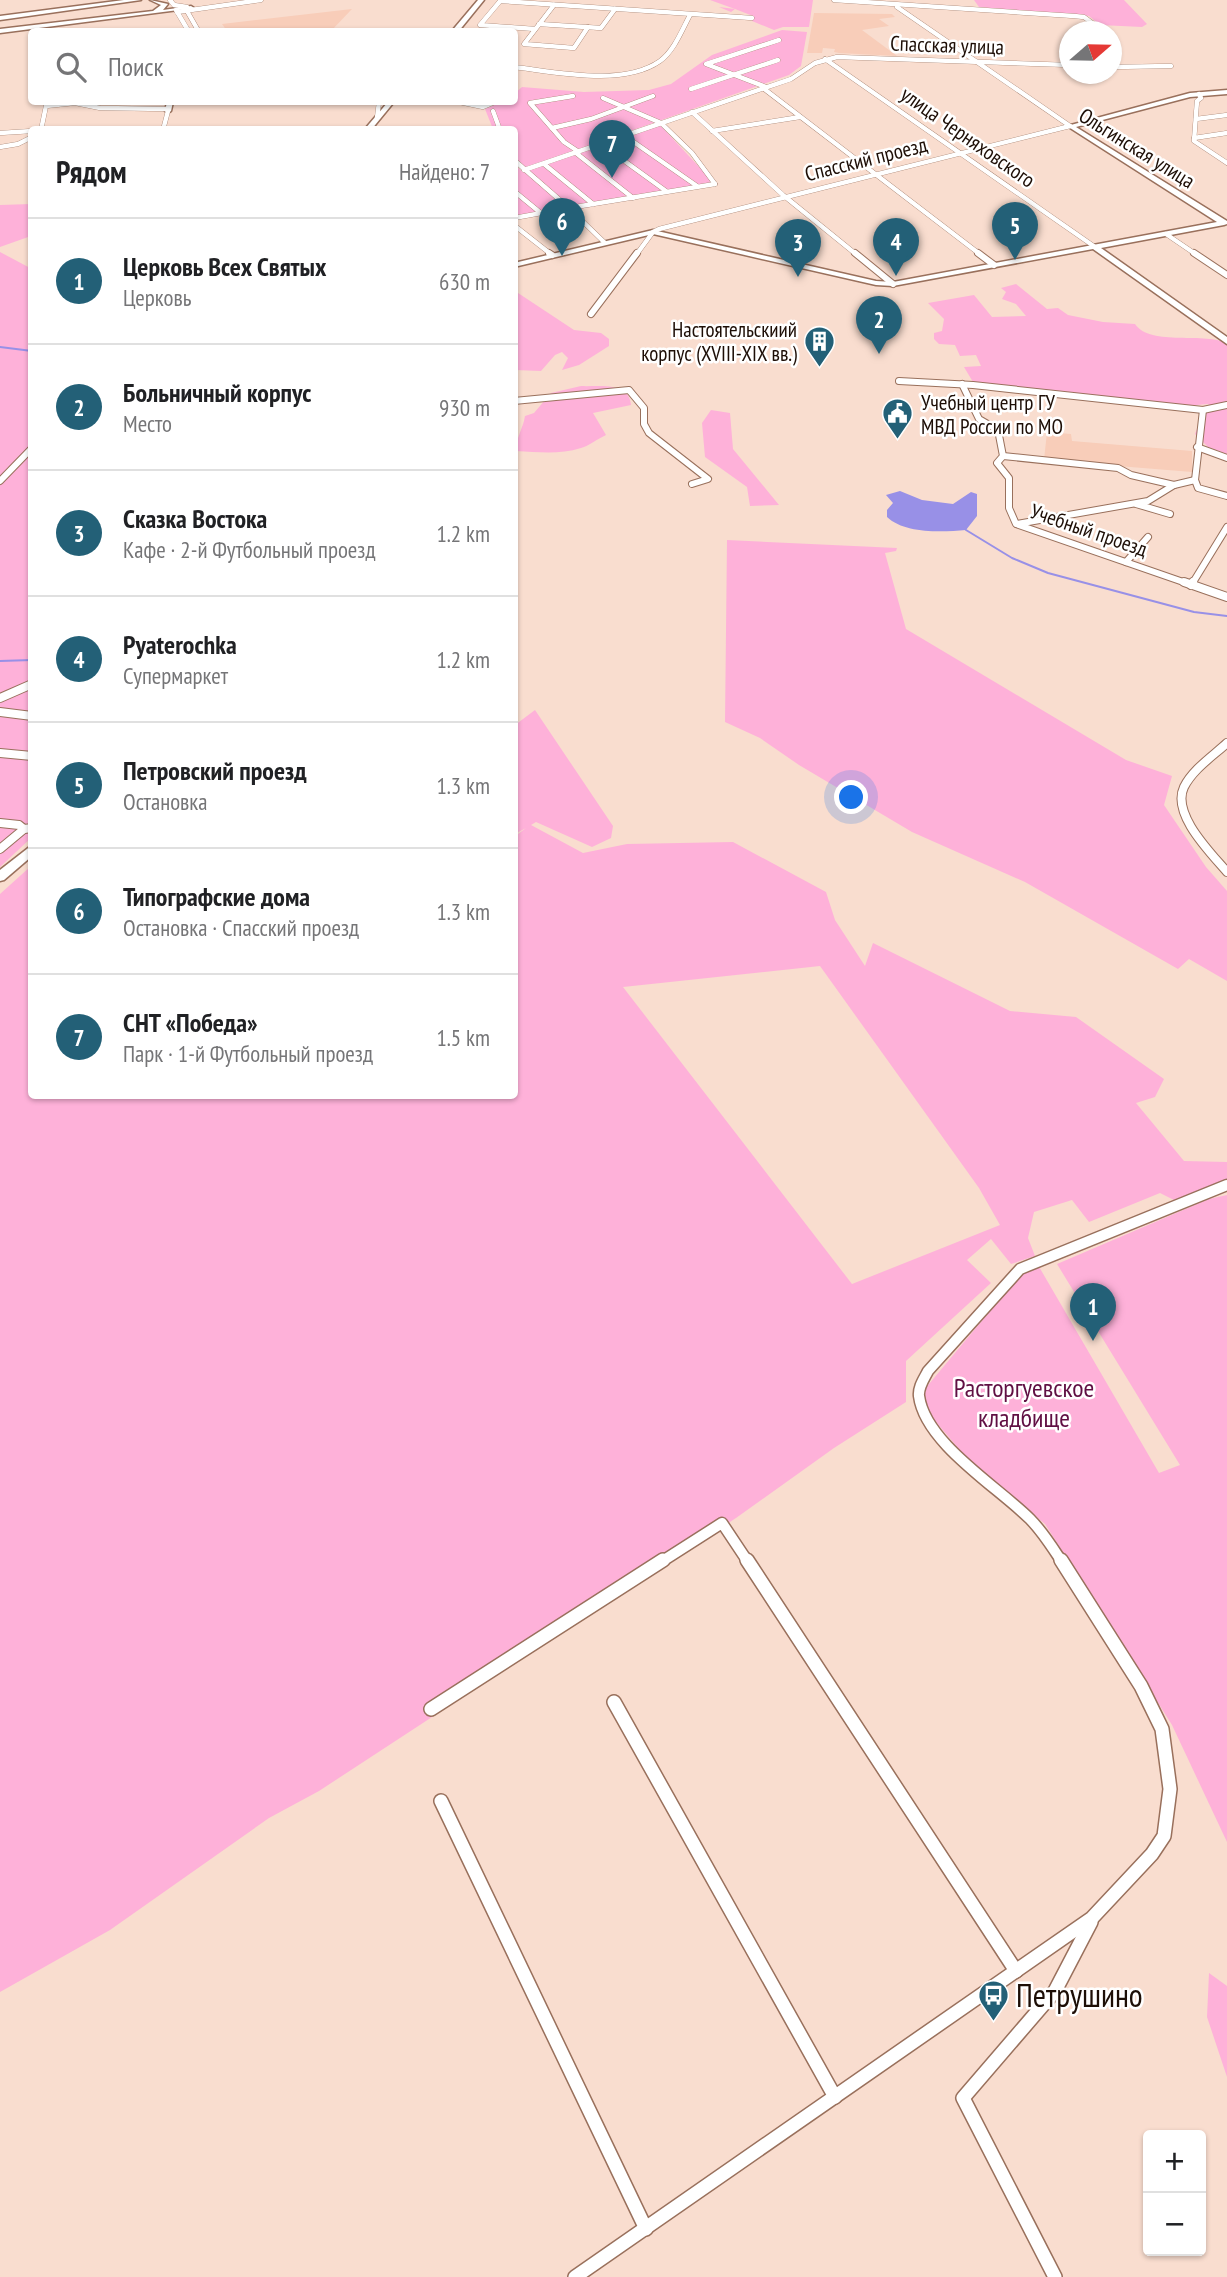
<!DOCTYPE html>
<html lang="ru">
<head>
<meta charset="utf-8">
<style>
  :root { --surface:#fff; --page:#f2f2f2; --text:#202124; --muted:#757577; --line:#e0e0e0; --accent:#236077 }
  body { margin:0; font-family:"PT Sans Narrow",sans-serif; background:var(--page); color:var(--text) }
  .controls { position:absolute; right:21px; bottom:21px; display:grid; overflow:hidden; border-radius:7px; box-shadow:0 2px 5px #0004 }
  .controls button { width:63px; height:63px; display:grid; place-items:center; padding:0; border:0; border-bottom:2px solid var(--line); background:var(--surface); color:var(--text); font:35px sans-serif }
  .compass { position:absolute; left:1059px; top:21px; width:63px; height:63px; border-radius:50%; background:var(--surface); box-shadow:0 2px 5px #0004; rotate:70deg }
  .you { position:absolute; left:852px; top:798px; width:24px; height:24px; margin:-18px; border:5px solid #fff; border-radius:50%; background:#1a73e8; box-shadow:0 0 0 10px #1a73e833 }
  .badge { display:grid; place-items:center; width:46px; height:46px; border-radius:50%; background:var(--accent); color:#fff; font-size:23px; font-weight:700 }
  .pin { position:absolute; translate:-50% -58px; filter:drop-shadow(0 2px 4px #0008) }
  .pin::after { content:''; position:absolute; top:37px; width:24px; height:21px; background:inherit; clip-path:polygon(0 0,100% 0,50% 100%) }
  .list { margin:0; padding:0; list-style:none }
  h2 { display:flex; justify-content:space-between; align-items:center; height:91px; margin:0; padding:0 28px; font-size:30px }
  h2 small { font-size:23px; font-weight:400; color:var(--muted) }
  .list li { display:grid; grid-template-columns:46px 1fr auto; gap:21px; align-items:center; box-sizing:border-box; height:126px; padding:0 28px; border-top:2px solid var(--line) }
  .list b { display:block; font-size:26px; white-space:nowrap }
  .list p { margin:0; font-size:23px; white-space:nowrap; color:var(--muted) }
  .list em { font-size:23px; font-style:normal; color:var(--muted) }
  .icon { flex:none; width:38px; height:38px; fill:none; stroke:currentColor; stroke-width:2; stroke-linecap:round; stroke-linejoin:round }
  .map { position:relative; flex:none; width:1227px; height:2277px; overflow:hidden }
  .search { position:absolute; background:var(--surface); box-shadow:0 2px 5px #0004; left:28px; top:28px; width:490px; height:77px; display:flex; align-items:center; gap:18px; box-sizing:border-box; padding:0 24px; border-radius:7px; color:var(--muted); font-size:26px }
  .panel { position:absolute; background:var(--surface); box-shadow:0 2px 5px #0004; left:28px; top:126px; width:490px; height:973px; border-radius:7px }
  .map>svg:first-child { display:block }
</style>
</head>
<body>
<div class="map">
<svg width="1227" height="2277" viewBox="0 0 1227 2277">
  <rect width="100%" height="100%" fill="#f9ddcf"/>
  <g fill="#f8cdb9">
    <path d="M352 9 331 31H227L222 24Z"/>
    <path d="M814 13 892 14 895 17 879 19 889 26 862 30 897 56 839 53 834 52 835 49 823 48 822 53H807Z"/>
    <path d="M1047 432 1071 434 1072 441 1192 451V472L1044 460Z"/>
  </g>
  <g fill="#feb1d9" fill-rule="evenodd">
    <path d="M710 0H813L809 27H783L774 30 752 21 753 16 735 9 731 12 719 7 735 9Z"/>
    <path d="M974 0H1124L1147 24 1142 27 1100 25 1089 16 979 7Z"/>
    <path d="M782 30 807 32 801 66 789 75 526 168 515 157 514 130 493 129 485 109 501 102H514L515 93 522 87 584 92 649 90 671 84 712 55Z"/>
    <path d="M660 125 716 185 515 220V165L523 172Z"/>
    <path d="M31 204V236L0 247V205Z"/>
    <path d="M0 252 32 269 31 838 0 867Z"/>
    <path d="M1016 284 1047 309 1058 308 1068 315 1103 322 1135 324C1150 347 1208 331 1227 344V454L1208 447 1195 434 1201 418 1211 408 1208 404 1187 406 973 382 964 367 981 366 976 355 960 356 955 345 939 344 934 339V333L942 331 944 319 928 303 974 295 992 317 1026 316 1016 304 1002 299 1006 292 1001 288Z"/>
    <path d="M515 291 574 330 601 333 609 339V346L579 365 562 370 568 358 562 352 555 355 541 371 515 370Z"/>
    <path d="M581 386C598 387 629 381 631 405L593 413 606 435C597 439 589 446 581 448 559 455 538 452 516 451 516 437 523 429 525 416L534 413 551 393Z"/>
    <path d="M711 410 730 413 733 449 779 505 750 506 747 487 705 457 702 423Z"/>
    <path d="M727 540 897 548 896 551 885 553 906 629 1126 760 1172 776 1164 805 1206 867 1227 891V981L1189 959 1178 969 1025 882 912 832 799 765 760 738 725 722Z"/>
    <path d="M535 710 613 826 611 838 592 847 536 822 531 825 583 853 627 844 733 842 826 892 835 920 865 966 873 943 1010 1011 1076 1017 1164 1079 1155 1097 1136 1103 1184 1161 1227 1162V1179L1174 1200 1160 1193 1089 1222 1072 1200 1034 1212 1028 1238 1035 1256 1011 1264 991 1239 967 1260 991 1283 906 1361V1402L834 1448 736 1518 319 1791 269 1818 110 1930 0 1992V894L31 866 32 1096H514V837L526 828 515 834V725ZM820 966 979 1188 1000 1225 852 1284 623 987Z"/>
    <path d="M1227 1195V1842L1172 1725 1045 1524 970 1462 924 1408V1390L1021 1274 1038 1265 1159 1473 1180 1465 1057 1264 1209 1199Z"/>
    <path d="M1209 1973 1227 1986V2077L1207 2017Z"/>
  </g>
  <path fill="#9890e7" d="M900 491 922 500 953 504 971 492 977 494V516L966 530C942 532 905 534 887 517V510L893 503 886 495Z"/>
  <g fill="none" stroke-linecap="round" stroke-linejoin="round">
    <g stroke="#9890e7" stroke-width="2">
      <path d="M0 347 32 351"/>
      <path d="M966 530 1012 558 1048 573 1194 612 1227 616"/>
      <path d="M0 661 32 660"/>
    </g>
    <defs>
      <g id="street-far4">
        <path d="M170 0 174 5 187 7"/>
        <path d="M501 0 480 25 535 29"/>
        <path d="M834 0 1074 16 1084 17 1095 25"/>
        <path d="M501 1 752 18"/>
        <path d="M554 5 524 44 574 48 588 27"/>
        <path d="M897 7 1070 126"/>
        <path d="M176 10 189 32"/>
        <path d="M187 11 199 32"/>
        <path d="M177 12 261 0"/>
        <path d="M539 24 601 28 615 9"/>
        <path d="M825 59 1095 247"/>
        <path d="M514 67C556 72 623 87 660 61 674 51 682 30 690 15"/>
        <path d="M1112 67 1171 66"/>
        <path d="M766 87 706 64 779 40"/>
        <path d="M763 88 981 255"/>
        <path d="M691 89 778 60"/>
        <path d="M1199 94 1201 98 1197 101 1194 141 1227 163"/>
        <path d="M573 96 530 103 564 142 579 152"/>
        <path d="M603 98 661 123 692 153 715 184"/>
        <path d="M459 102 483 107 495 102"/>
        <path d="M493 111 500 130"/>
        <path d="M692 112 783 195 857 255"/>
        <path d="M377 118 379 102"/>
        <path d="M1196 119 1227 115"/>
        <path d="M552 128 591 119 653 96"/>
        <path d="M41 130 46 106 75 103 100 108 166 109 168 111 163 130"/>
        <path d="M90 130H111"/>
        <path d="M712 131 800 117"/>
        <path d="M0 133 32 131"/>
        <path d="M625 136 697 186"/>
        <path d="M1194 138 1227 133"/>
        <path d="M601 144 666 191"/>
        <path d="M0 147 18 144 32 137"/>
        <path d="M576 153 633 198"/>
        <path d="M514 160 569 208 514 218"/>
        <path d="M544 164 593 204"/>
        <path d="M524 170 791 79 815 63 837 57 1070 65"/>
        <path d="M514 191 542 214"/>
        <path d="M569 208 715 184"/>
        <path d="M574 213 604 242"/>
        <path d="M515 226 552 255"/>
        <path d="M1166 234 1197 255"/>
        <path d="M636 255 653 232 659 229 1070 126"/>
      </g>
      <g id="street-far3">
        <path d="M549 253 552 255"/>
        <path d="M855 253 893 284"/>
        <path d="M978 253 994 265"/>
        <path d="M1194 253 1227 275"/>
        <path d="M591 314 637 253"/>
        <path d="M899 381 973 385 1203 410 1227 405"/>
        <path d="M962 384 979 419 998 430 1003 456 997 463 1009 478V508L1016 524 1189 584"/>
        <path d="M514 401 629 390 644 408V424L649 433 708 479 692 484"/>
        <path d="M1203 410 1195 480 1198 488 1227 496"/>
        <path d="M1197 447 1227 458"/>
        <path d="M1003 456 1118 468 1131 475 1174 485"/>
        <path d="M0 481 32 448"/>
        <path d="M1136 504 1170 514"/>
        <path d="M1017 524 1148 501 1174 485 1195 480"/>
        <path d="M1126 562 1148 537"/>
        <path d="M1192 584 1227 527"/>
      </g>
      <g id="street-far2">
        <path d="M1184 582 1227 597"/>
        <path d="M1191 585 1193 582"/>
        <path d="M0 698 32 684"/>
        <path d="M0 712 32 716"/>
        <path d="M1227 743C1213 756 1193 769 1184 787 1171 814 1211 853 1227 872"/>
        <path d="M0 753 32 756"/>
        <path d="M0 823 19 825 24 829"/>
        <path d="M0 849 24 829 32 828"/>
      </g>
      <g id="street-far1">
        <path d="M661 1562 722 1523 748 1562"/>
        <path d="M1062 1562C1052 1547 1043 1532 1030 1519 998 1487 925 1443 919 1396 918 1387 924 1379 928 1371L1020 1269 1227 1185"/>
      </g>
      <g id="street">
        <path d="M747 1560 1016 1971"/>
        <path d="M614 1702 835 2097"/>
        <path d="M431 1709 663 1560"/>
        <path d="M441 1801 646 2229"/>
        <path d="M575 2277 1092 1918 1152 1854 1164 1836 1170 1789 1162 1729 1141 1686 1061 1560"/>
        <path d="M1055 2277 963 2098 1055 1991 1091 1922"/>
      </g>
      <g id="secondary">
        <path d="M124 0H141L0 20V16Z"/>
        <path d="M150 0 168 4 163 10 191 6 194 8 0 33V29L153 11 161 5Z"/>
        <path d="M478 0H484L458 32H451Z"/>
        <path d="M1227 90V94L1190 97 1076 127 1227 221V224L1224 225 1101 248 1227 337V344L1093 249 893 286 876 285 653 234 514 267V263L653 230 876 281 893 282 1217 222 1067 126 1190 93Z"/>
        <path d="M167 102H173L171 111 168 113 165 111Z"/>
        <path d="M388 102H394L371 130H364Z"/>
        <path d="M32 845V856L4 880 0 881V870Z"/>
      </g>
    </defs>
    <use href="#street-far4" stroke="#99705c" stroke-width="5"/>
    <use href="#street-far3" stroke="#99705c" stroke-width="8"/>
    <use href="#street-far2" stroke="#99705c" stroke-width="10"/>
    <use href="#street-far1" stroke="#99705c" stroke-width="13"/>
    <use href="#street" stroke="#99705c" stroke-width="16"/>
    <use href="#secondary" stroke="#99705c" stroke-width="3"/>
    <use href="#street-far4" stroke="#fff" stroke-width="4.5"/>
    <use href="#street-far3" stroke="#fff" stroke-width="6"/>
    <use href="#street-far2" stroke="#fff" stroke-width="8"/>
    <use href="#street-far1" stroke="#fff" stroke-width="10"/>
    <use href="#street" stroke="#fff" stroke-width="13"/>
    <use href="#secondary" fill="#fff" fill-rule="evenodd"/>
  </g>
  <defs>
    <symbol id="building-pin" viewBox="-11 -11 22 30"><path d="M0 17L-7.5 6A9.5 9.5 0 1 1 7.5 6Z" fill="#236077" stroke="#fff"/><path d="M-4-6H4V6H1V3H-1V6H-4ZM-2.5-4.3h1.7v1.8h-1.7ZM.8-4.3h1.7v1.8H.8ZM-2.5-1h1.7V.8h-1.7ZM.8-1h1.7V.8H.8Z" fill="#fff"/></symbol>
    <symbol id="civic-pin" viewBox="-11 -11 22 30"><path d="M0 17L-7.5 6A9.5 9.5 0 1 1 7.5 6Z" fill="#236077" stroke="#fff"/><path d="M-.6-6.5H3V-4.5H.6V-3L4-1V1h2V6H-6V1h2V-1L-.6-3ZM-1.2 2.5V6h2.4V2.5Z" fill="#fff"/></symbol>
    <symbol id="bus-pin" viewBox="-11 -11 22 30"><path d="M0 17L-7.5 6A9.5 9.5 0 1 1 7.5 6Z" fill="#236077" stroke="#fff"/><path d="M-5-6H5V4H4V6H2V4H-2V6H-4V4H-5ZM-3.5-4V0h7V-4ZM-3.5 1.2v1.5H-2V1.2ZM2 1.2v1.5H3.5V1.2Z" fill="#fff"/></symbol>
  </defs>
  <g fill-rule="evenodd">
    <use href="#building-pin" x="802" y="324" width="35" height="47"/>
    <use href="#civic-pin" x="880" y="396" width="35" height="47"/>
    <use href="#bus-pin" x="976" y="1978" width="35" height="47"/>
  </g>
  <g text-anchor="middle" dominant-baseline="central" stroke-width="5" stroke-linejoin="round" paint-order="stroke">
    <g font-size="21" fill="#1d0e06" stroke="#fff">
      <text transform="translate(947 45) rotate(2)">Спасская улица</text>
      <text transform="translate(968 137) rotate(35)">улица Черняховского</text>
      <text transform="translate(1137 148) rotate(32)">Ольгинская улица</text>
      <text transform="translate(866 159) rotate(-14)">Спасский проезд</text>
      <text transform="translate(1089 530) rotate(19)">Учебный проезд</text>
    </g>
    <g font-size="21" fill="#1d0e06" stroke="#fff" text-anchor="end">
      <text x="797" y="329">Настоятельскиий<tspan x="797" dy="24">корпус (XVIII-XIX вв.)</tspan></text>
      <text x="921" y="402" text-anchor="start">Учебный центр ГУ<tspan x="921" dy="24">МВД России по МО</tspan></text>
    </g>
    <g font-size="26" fill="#600f43" stroke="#fff">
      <text x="1024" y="1387">Расторгуевское<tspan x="1024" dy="30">кладбище</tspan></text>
    </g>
    <g font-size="32" fill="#1d0e06" stroke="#fff" text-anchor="start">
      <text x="1016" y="1995">Петрушино</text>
    </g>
  </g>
</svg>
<div class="controls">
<button>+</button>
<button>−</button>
</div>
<svg class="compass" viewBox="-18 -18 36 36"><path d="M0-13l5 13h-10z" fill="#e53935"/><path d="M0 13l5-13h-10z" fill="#757577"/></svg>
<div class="you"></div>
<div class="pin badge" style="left:1093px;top:1341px">1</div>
<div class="pin badge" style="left:879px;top:354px">2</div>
<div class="pin badge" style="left:798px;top:277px">3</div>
<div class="pin badge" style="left:896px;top:276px">4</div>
<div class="pin badge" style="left:1015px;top:260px">5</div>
<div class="pin badge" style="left:562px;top:256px">6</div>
<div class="pin badge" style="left:612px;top:178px">7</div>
<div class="search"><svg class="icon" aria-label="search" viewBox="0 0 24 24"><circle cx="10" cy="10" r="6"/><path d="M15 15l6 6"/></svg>Поиск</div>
<section class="panel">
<h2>Рядом<small>Найдено: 7</small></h2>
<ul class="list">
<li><span class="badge">1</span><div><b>Церковь Всех Святых</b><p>Церковь</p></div><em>630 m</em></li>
<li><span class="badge">2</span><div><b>Больничный корпус</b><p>Место</p></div><em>930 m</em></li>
<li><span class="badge">3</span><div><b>Сказка Востока</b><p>Кафе · 2-й Футбольный проезд</p></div><em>1.2 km</em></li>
<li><span class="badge">4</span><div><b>Pyaterochka</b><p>Супермаркет</p></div><em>1.2 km</em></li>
<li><span class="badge">5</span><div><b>Петровский проезд</b><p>Остановка</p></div><em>1.3 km</em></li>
<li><span class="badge">6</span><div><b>Типографские дома</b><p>Остановка · Спасский проезд</p></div><em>1.3 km</em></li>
<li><span class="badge">7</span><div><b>СНТ «Победа»</b><p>Парк · 1-й Футбольный проезд</p></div><em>1.5 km</em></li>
</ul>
</section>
</div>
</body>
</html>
